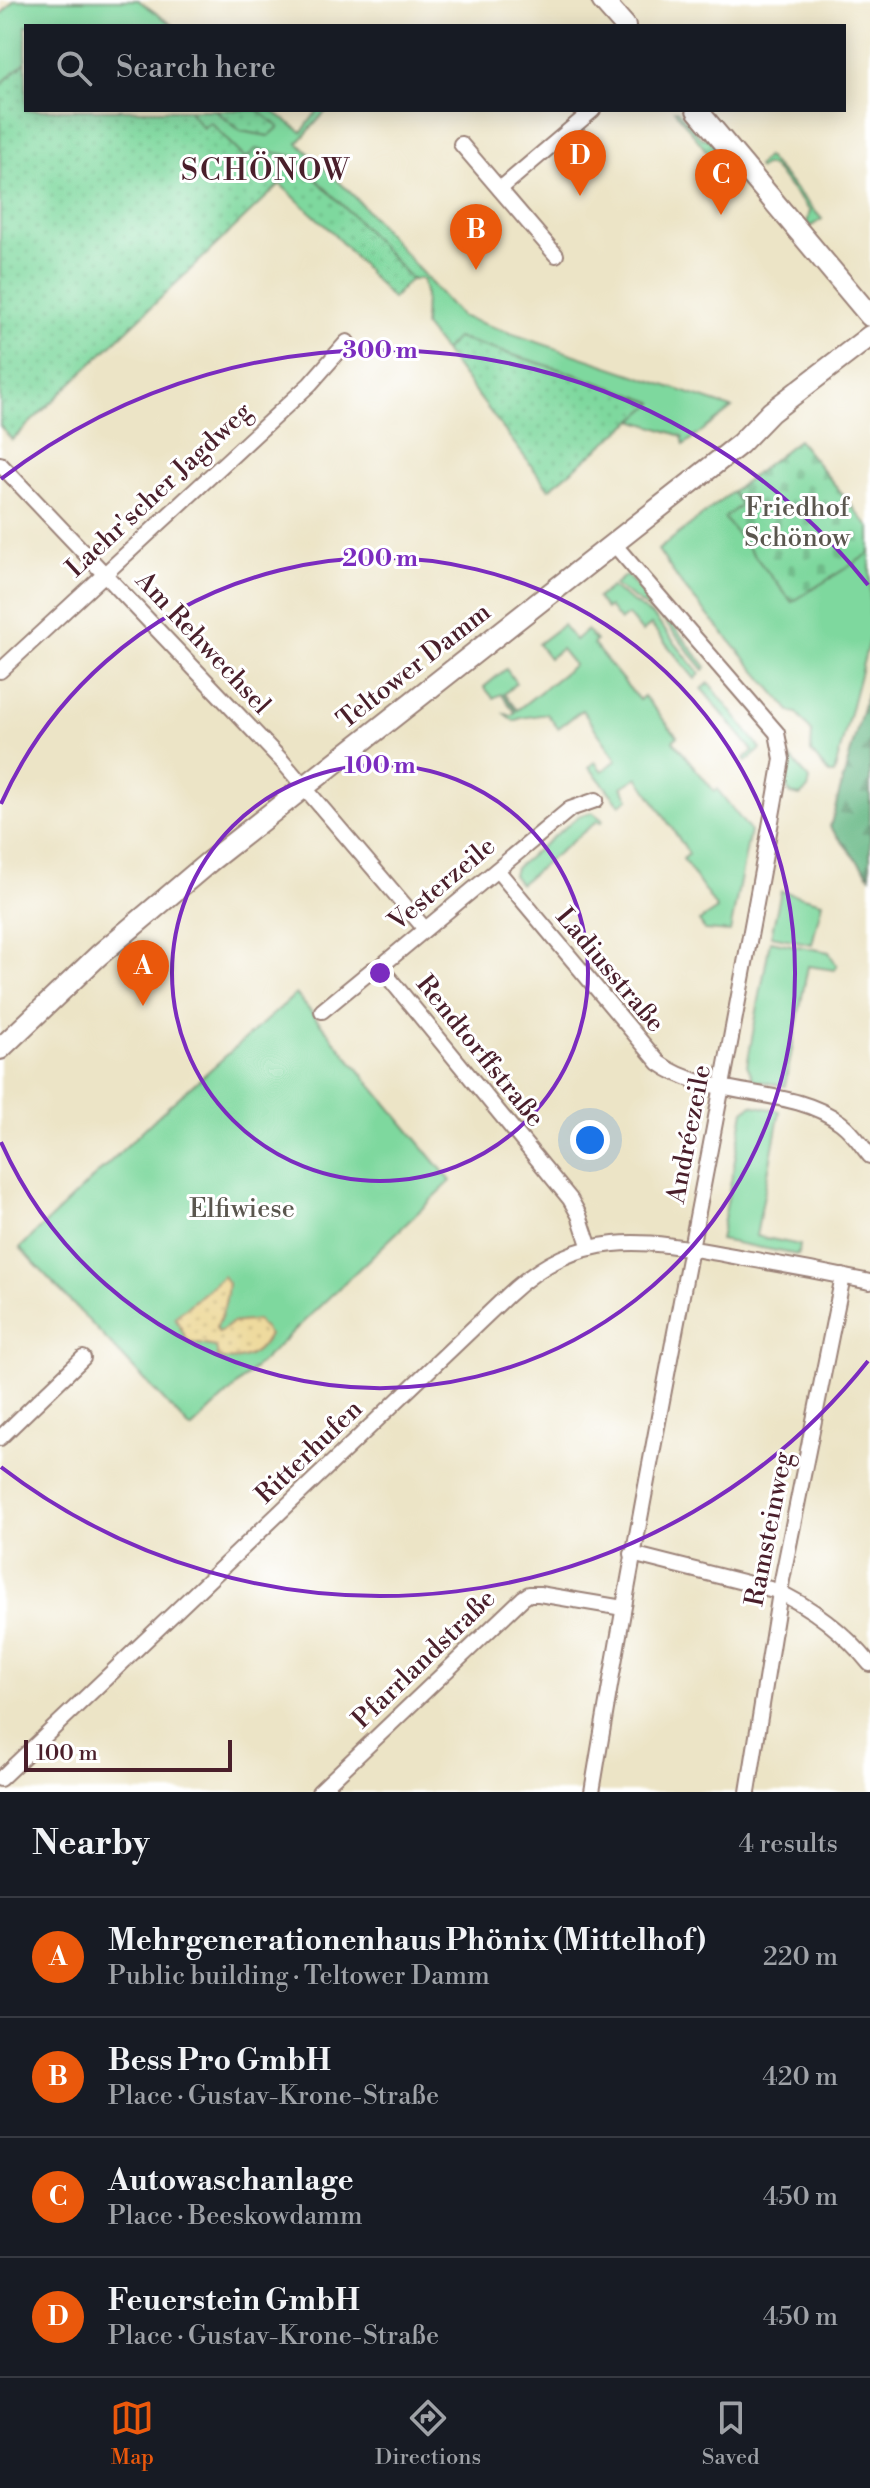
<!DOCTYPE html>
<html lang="en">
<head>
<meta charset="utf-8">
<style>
  :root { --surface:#171b24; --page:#242831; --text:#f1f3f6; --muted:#9ea1a6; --line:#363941; --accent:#ea580c }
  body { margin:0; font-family:"Libre Bodoni",serif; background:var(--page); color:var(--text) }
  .scale { position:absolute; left:24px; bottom:20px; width:208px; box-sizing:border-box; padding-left:8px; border:4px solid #4a1f2b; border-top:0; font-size:22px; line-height:28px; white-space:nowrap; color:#4a1f2b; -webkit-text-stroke:6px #fff; paint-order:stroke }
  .you { position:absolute; left:590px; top:1140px; width:28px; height:28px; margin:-20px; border:6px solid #fff; border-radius:50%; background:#1a73e8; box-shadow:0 0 0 12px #1a73e833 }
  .badge { display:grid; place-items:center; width:52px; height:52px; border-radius:50%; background:var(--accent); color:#fff; font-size:26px; font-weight:700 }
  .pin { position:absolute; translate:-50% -66px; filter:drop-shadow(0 2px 4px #0008) }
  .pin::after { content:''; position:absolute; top:42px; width:28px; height:24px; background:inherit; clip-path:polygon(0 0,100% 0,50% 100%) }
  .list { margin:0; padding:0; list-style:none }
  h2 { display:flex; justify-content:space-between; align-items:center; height:104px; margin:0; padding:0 32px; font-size:34px }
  h2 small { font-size:26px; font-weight:400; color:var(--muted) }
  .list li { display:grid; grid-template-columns:52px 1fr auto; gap:24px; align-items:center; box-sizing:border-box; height:120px; padding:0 32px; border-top:2px solid var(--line) }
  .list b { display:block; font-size:30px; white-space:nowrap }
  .list p { margin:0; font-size:26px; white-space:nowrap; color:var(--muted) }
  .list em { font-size:26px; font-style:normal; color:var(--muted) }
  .icon { flex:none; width:44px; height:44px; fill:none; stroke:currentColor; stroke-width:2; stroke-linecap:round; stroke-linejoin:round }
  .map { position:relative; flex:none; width:870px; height:1792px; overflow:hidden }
  .search { position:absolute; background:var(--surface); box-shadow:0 4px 20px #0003; left:24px; right:24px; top:24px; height:88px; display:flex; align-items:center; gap:20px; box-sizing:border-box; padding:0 28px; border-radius:0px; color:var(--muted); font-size:30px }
  .sheet { height:584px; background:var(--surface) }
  nav { display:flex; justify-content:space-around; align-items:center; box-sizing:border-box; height:112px; border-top:2px solid var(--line); background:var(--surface); font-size:22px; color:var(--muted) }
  nav a { display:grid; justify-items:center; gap:4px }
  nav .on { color:var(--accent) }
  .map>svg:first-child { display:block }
</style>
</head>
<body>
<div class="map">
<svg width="870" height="1792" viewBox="0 0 870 1792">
  <defs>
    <pattern id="forest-firs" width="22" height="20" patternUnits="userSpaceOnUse" patternTransform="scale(2)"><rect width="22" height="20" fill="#66b885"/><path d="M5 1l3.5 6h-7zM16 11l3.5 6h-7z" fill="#56956d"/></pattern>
    <pattern id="sand-dots" width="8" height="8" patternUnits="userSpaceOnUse" patternTransform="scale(2)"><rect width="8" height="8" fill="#eeda9e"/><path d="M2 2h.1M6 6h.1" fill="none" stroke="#cebb88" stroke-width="1.8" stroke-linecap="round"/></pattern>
    <pattern id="cemetery-stones" width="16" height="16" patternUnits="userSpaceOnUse" patternTransform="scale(2)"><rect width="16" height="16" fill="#7ed89e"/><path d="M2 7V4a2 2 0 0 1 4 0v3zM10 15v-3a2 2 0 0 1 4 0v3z" fill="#6eb988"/></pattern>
    <pattern id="garden-dots" width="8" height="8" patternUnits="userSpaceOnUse" patternTransform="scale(2)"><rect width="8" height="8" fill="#7ed89e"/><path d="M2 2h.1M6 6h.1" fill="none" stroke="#6eb988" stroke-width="1.8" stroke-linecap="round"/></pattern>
  </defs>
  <rect width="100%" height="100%" fill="#fff"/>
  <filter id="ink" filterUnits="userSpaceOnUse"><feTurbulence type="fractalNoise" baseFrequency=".0125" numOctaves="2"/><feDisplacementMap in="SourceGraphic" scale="16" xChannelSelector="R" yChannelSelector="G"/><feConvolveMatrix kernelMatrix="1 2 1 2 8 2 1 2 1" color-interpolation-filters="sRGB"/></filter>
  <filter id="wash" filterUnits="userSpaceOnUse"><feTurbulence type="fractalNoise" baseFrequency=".006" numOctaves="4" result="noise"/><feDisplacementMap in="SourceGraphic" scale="32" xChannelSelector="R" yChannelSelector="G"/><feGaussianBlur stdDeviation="1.8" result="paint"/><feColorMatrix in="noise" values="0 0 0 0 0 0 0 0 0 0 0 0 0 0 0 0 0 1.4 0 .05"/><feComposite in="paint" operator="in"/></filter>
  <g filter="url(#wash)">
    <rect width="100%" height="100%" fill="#ece4c6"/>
    <g fill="#7ed89e" stroke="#647c64" stroke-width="2">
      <path d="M14 0H138L174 26H26V62L0 85V16Z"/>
      <path d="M188 110H215L241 131 268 136 278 127 257 110H271L302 132 318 110H327L298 143 354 196 460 316 732 408 684 445 682 436 633 420 653 402 562 370 457 338 444 351 424 326 425 292 422 279H411L354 217 293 156 246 159 210 123 204 129Z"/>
      <path d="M674 110H677L701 138 710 139 736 180 732 183Z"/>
      <path d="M766 156 822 219 810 227 807 223 810 211 772 167 765 165 759 169 757 167Z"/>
      <path d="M732 492 741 505 725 518 792 602 870 553V636L834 774H829L811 752 812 733 797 713 791 712 682 585 658 550Z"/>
      <path d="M626 575 664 614 706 667 704 670 661 617 614 585Z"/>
      <path d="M611 587 655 618 700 674 695 679 651 625 642 632 628 615 620 621 609 607 606 609 597 598Z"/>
      <path d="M563 625 575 640 587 630 596 641 593 644 639 700 644 696 677 736 673 741 714 791 717 789 750 831 730 932 705 930 699 921 717 909 683 859 689 854 638 777 622 787 629 799 620 805 589 767 595 762 602 771 617 760 582 710 558 728 547 714 521 718 514 721 505 714 512 715 515 712 501 694 493 698 484 687 506 669 516 683 504 694 517 710 574 665 561 649 549 658 538 644Z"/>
      <path d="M709 683 761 749 746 762 744 759 753 751 702 689Z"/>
      <path d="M790 757 810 780 808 789 800 796 791 794 784 784Z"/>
      <path d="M592 812 603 820 600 823 597 821 520 884 513 875 515 868 579 816Z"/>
      <path d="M781 891 822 902 812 944 771 936Z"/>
      <path d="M770 941 829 952 837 967 834 970 808 966 785 1086 754 1080 747 1065Z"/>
      <path d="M296 994 451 1181 191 1429 20 1248 160 1114Z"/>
      <path d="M752 1105 780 1111 756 1236 800 1245 798 1255 720 1240 744 1111Z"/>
    </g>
    <path fill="url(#forest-firs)" stroke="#586c58" stroke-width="2" d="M867 693 870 697V876L830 827Z"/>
    <path fill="url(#sand-dots)" stroke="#9c7c64" stroke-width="2" d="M223 1276 228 1283C227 1300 224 1313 216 1328L219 1333 231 1323 257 1320 269 1335C258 1356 240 1363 218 1358L216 1347 188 1342 175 1317Z"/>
    <path fill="url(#cemetery-stones)" stroke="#647c64" stroke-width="2" d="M798 440 870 528V553L792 602 724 518 741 505 732 492Z"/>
    <g fill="url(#garden-dots)" stroke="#647c64" stroke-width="2">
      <path d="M26 62V110H188L203 128 210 122 245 159 256 149 293 156 354 217 411 279 392 299 332 232 280 184 12 440 0 426V85Z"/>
      <path d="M215 110H257L279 127 269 136 241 131Z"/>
      <path d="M456 338 562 370 654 403 549 489 444 351Z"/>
    </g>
  </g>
  <g filter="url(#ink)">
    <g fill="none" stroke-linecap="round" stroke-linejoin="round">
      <defs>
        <g id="street">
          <path d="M461 144 556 255"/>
          <path d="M500 189 593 110"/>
          <path d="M0 464 282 761 425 929"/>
          <path d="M0 671 310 384 347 342"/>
          <path d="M497 870 659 1063C710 1100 792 1085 841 1123 853 1132 861 1145 870 1156"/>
          <path d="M380 967 570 1199 579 1215 590 1248"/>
          <path d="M322 1011 372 970 380 967 570 809 596 800"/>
          <path d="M0 1438 83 1358"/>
          <path d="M632 1554 774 1590C811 1606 845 1633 870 1664"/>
          <path d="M0 1779 508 1295C584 1224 651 1241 744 1258 786 1265 828 1273 870 1282"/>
          <path d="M319 1792 523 1598 529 1594H539L623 1608"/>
          <path d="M592 1792C649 1446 722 1104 782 759L777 733 613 543"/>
          <path d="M748 1792 782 1580 843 1276"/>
        </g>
        <g id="secondary">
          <path d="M602 0 625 26"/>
          <path d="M697 110 870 316"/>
          <path d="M0 1049 99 955 209 862 740 444 771 412 870 336"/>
        </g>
      </defs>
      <use href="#street" stroke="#9b8278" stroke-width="18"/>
      <use href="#secondary" stroke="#9b8278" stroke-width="24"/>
      <use href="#street" stroke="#fff" stroke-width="14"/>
      <use href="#secondary" stroke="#fff" stroke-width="20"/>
    </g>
  </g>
  <g fill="none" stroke="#7b2cbf" stroke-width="4">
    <circle cx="380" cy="973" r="208"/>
    <path d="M1 804A415 415 0 1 1 1 1142"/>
    <path d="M868 1361A623 623 0 0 1 1 1467M1 479A623 623 0 0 1 868 585"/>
  </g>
  <g text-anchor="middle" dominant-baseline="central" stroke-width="6" stroke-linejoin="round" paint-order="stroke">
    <g font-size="26" fill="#4a1f2b" stroke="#fff">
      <text transform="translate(159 490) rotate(-43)">Laehr'scher Jagdweg</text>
      <text transform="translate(203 643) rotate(47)">Am Rehwechsel</text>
      <text transform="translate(414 666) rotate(-38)">Teltower Damm</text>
      <text transform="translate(442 884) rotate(-40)">Vesterzeile</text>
      <text transform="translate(610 970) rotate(50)">Ladiusstraße</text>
      <text transform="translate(480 1051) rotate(51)">Rendtorffstraße</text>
      <text transform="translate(689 1134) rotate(-79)">Andréezeile</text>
      <text transform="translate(309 1452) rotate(-44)">Ritterhufen</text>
      <text transform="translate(769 1529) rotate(-79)">Ramsteinweg</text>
      <text transform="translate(424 1659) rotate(-44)">Pfarrlandstraße</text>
    </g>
    <g font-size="26" fill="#5a564e" stroke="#fff">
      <text x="797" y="508">Friedhof<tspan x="797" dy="30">Schönow</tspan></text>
      <text x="242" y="1209">Elfiwiese</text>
    </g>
    <g font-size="30" letter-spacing="2" fill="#4a1f2b" stroke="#fff">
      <text x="266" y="171">SCHÖNOW</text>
    </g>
  </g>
  <circle cx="380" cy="973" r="12" fill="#7b2cbf" stroke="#fff" stroke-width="4"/>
  <g font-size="24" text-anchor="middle" font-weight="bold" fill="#7b2cbf" stroke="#fff" stroke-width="6" stroke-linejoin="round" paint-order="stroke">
    <text x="380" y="358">300 m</text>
    <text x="380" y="566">200 m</text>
    <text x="380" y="773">100 m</text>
  </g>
</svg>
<div class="scale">100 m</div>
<div class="you"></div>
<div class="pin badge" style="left:143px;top:1006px">A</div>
<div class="pin badge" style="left:476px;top:270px">B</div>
<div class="pin badge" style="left:721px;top:215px">C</div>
<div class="pin badge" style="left:580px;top:196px">D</div>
<div class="search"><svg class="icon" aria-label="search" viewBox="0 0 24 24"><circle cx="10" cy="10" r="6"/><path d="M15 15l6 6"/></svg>Search here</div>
</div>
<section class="sheet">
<h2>Nearby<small>4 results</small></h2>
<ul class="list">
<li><span class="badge">A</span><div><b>Mehrgenerationenhaus Phönix (Mittelhof)</b><p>Public building · Teltower Damm</p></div><em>220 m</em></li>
<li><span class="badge">B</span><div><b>Bess Pro GmbH</b><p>Place · Gustav-Krone-Straße</p></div><em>420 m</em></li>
<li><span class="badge">C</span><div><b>Autowaschanlage</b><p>Place · Beeskowdamm</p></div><em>450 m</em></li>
<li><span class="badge">D</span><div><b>Feuerstein GmbH</b><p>Place · Gustav-Krone-Straße</p></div><em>450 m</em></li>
</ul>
</section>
<nav>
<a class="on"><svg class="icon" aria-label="map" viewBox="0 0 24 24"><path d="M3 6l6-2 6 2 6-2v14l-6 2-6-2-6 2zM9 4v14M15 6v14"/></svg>Map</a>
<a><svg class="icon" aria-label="directions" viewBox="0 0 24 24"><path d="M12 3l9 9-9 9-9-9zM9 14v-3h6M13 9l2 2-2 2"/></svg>Directions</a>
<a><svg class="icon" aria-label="saved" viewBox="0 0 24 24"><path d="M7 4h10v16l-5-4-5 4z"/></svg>Saved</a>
</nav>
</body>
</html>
